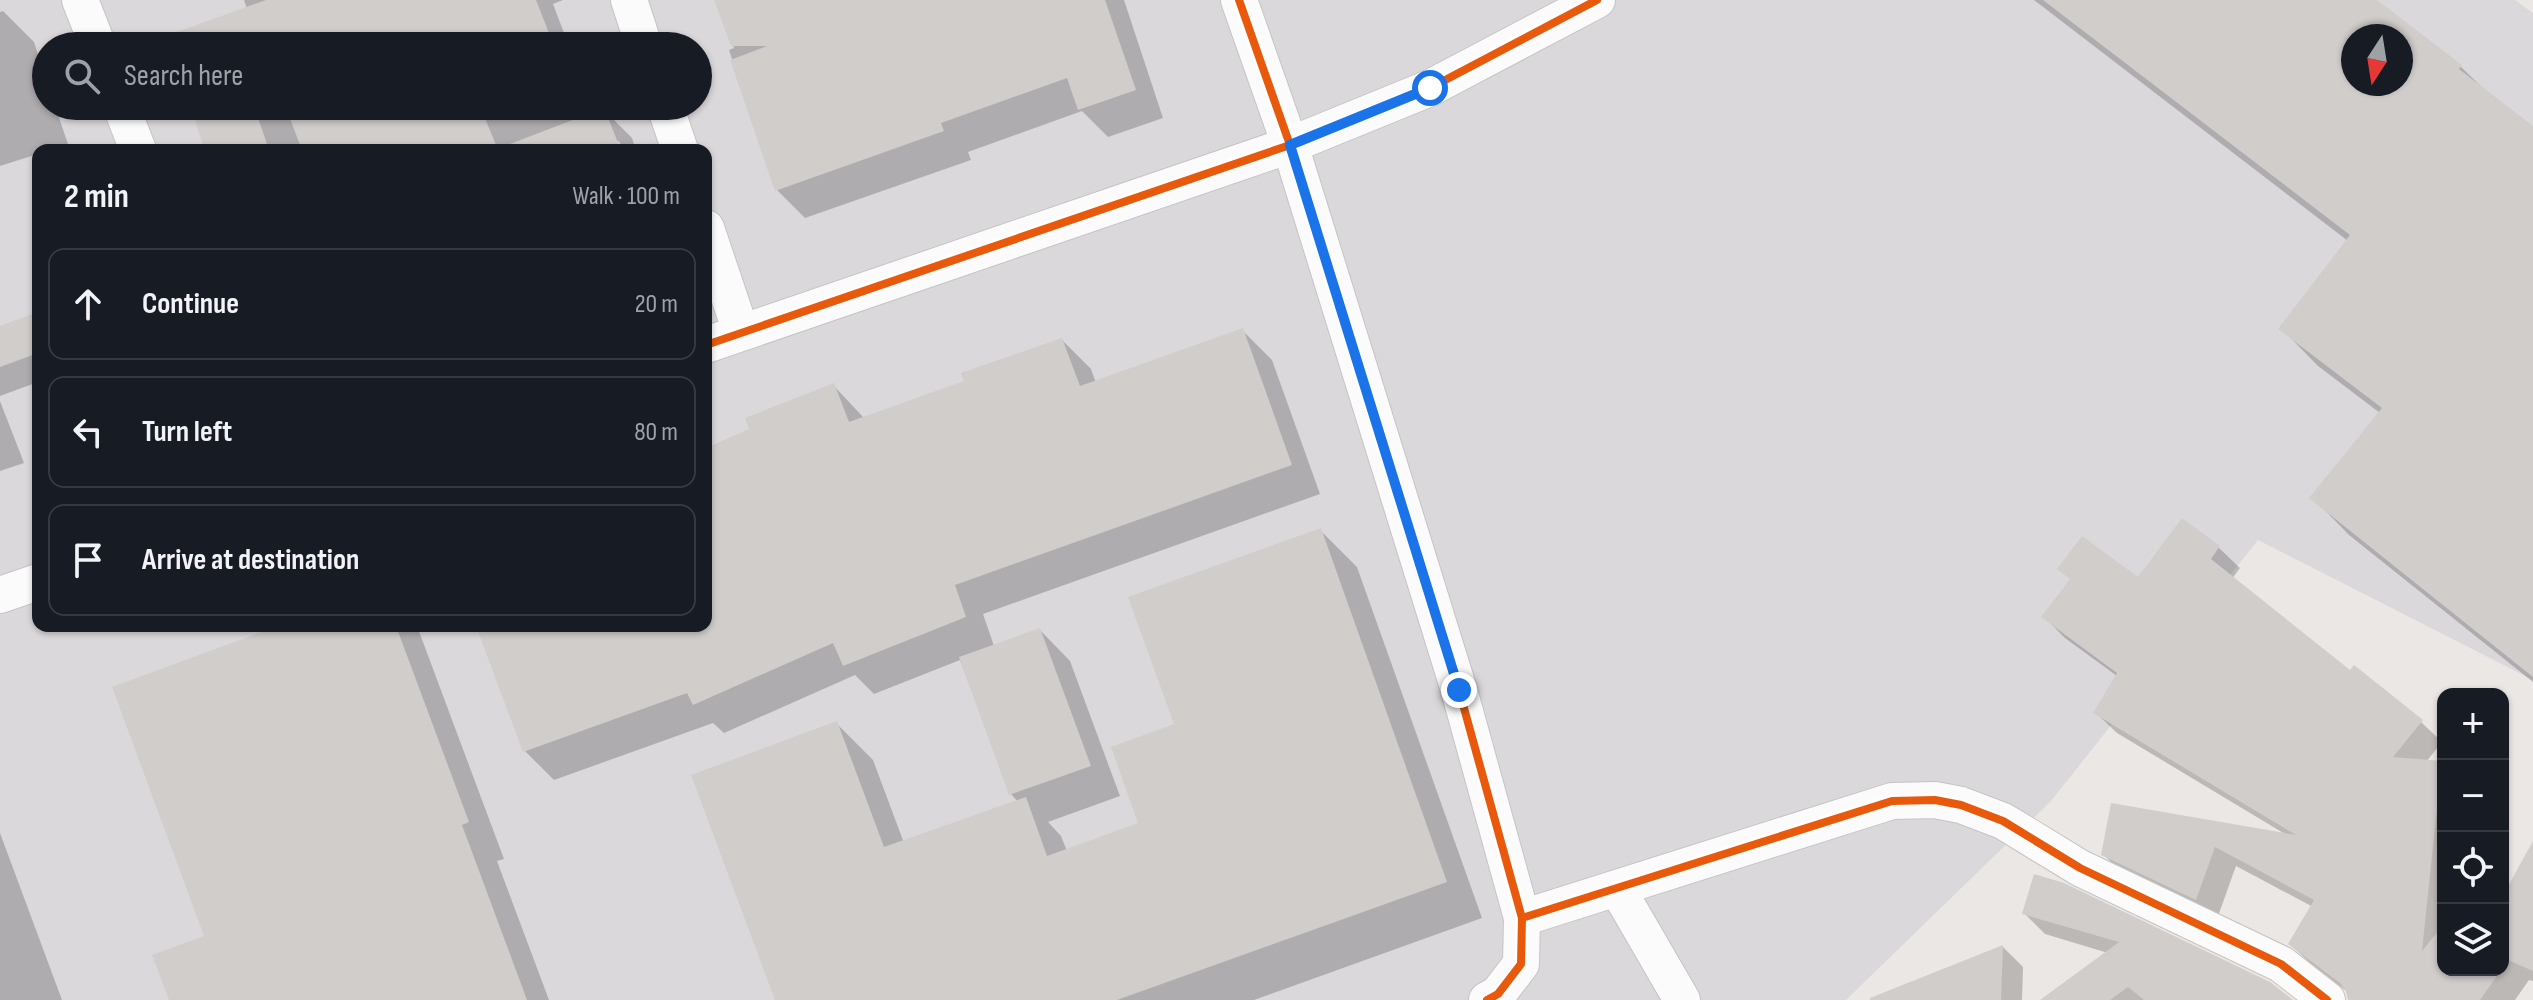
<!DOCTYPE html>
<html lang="en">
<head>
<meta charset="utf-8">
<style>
  :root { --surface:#171b24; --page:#242831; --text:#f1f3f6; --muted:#9ea1a6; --line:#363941 }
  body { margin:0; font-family:"Sofia Sans Condensed",sans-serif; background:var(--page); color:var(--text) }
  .controls { position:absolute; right:24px; bottom:24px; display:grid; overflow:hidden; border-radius:16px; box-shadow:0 2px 6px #0004 }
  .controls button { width:72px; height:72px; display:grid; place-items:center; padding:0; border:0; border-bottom:2px solid var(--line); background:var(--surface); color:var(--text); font:40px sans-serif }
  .compass { position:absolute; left:2341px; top:24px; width:72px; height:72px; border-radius:50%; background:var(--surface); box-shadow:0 2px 6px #0004; rotate:192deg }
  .stop { position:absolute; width:24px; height:24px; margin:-18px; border:6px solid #1a73e8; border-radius:50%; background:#fff }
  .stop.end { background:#1a73e8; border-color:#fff; box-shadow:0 2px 8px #0008 }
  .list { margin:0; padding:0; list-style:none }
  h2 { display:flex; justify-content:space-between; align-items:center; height:104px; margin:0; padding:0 32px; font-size:34px }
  h2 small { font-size:26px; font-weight:400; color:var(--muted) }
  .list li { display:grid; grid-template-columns:52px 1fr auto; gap:24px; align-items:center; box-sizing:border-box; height:112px; margin:0 16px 16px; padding:0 16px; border:2px solid var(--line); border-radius:16px }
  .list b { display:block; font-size:30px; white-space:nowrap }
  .list em { font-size:26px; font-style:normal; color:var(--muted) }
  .icon { flex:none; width:44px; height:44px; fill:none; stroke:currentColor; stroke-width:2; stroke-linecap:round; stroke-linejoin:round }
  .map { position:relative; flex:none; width:2533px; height:1000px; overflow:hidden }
  .search { position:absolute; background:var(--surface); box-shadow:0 2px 6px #0004; left:32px; top:32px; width:680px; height:88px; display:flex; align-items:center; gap:20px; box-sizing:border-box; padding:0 28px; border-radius:44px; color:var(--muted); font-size:30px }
  .panel { position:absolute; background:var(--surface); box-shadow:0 2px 6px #0004; left:32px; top:144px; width:680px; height:488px; border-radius:16px }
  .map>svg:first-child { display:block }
</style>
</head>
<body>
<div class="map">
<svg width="2533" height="1000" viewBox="0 0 2533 1000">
  <rect width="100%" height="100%" fill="#ebe7e4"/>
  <path fill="#dbd8db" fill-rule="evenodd" d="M0 0H2515L2533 13V680L2258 540 2051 801 1846 1000H0ZM2353 36H2401V84H2353ZM46 46H698V106H46ZM38 150H706V626H38Z"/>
  <g fill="#0003" fill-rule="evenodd">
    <path d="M244 0H563L553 4 569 46H173L247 9Z"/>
    <path d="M716 0H1124L1163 118 1108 137 1082 111 968 152 971 160 805 218 777 190 729 50 734 48Z"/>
    <path d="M2034 0H2374L2461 67 2490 95 2533 129V682L2349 535 2312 497 2380 413 2318 366 2281 328 2348 241ZM2353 36H2401V84H2353Z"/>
    <path d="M3 11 34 42 46 79V106H55L68 144 50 150H38V154L0 166V12Z"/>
    <path d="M193 106H593L596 113 604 110 632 138 636 150H623L619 141H615L618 150H208Z"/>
    <path d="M38 314V382L0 396V328Z"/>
    <path d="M1242 330 1272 360 1320 494 983 614 994 646 1040 630 1070 661 1120 796 1048 822 1061 836 1067 851 1141 825 1177 725 1321 531 1357 567 1482 918 1254 1000H778L836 723 873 760 904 843 1018 802 1011 794 960 660 874 694 855 675 724 733 713 723 554 780 525 751 478 626H706V450L751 430 834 386 864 418 967 382 1062 340 1091 369 1096 383Z"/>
    <path d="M0 401 24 463 0 471Z"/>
    <path d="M2182 520 2219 548 2240 568 2232 579 2350 673 2421 722 2442 742 2426 762 2443 765V970H2503V899L2533 865V981L2529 980 2515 1000H2349V993L2311 964 2290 944 2313 907 2236 866 2217 919 2124 875 2103 854 2285 834 2117 733 2096 713 2117 676 2065 638 2044 617 2138 580Z"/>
    <path d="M284 626H417L504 859 497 861 549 1000H171L207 937Z"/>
    <path d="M0 833 62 1000H0Z"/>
    <path d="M2035 877 2290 1000H2044L2108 953 2045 934 2025 914Z"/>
    <path d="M2003 947 2023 967 2022 1000H1894Z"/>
  </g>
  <g fill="#d0cdcb" fill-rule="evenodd">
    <path d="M266 0H536L554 46H153L152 41Z"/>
    <path d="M714 0H1105L1136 90 1078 110 1067 78 941 123 944 131 775 191 730 60 767 46H731Z"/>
    <path d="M2043 0H2377L2462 65 2459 69 2533 126V677L2309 498 2382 408 2278 329 2350 235ZM2353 36H2401V84H2353Z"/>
    <path d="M240 106H254L269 150H205L195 121Z"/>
    <path d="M316 106H480L498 150H302L289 116Z"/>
    <path d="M604 108 621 150H503L502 147Z"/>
    <path d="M38 312V353L0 367V326Z"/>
    <path d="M1243 328 1292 465 955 585 966 617 843 666 833 643 693 705 687 693 523 752 476 626H706V448L749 429 745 418 834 383 849 422 964 381 961 373 1062 338 1080 386Z"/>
    <path d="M2182 518 2220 546 2211 559 2350 670 2354 665 2423 720 2393 757 2442 761 2422 951 2443 925V970H2501L2480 1000H2348L2346 991 2340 983 2288 944 2314 900 2215 847 2196 900 2101 855 2111 803 2296 835 2093 713 2117 673 2041 617 2070 579 2057 569 2082 536 2138 577Z"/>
    <path d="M1321 528 1447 882 1117 1000H775L691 775 837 721 884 847 1026 797 1047 856 1138 823 1111 747 1174 724 1128 597Z"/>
    <path d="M278 626H396L469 822 462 825 527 1000H169L152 955 204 936 112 687Z"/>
    <path d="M1040 628 1091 766 1009 795 959 657Z"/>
    <path d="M2533 841V971L2508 960 2503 967V895Z"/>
    <path d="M2034 874 2064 883 2270 982 2293 1000H2144L2128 987 2110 1000H2040L2119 942 2022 914Z"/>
    <path d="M2003 945 2001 1000H1870V998Z"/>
  </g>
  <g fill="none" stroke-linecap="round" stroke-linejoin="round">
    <defs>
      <g id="street">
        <path d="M80 0 98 46"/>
        <path d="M629 0 644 46"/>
        <path d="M1239 0 1290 145 1459 690 1522 918 1521 964 1498 994 1487 1000"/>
        <path d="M121 106 138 150"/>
        <path d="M665 106 680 150"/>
        <path d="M706 228 741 332"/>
        <path d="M706 345 1290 145 1430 88 1597 0"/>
        <path d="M0 595 38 582"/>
        <path d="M1617 888 1682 1000"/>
        <path d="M1522 918 1892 801 1935 800 1961 805 2003 821 2080 868 2281 964 2327 1000"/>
      </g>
    </defs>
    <use href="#street" stroke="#c5c4c4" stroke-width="38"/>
    <use href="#street" stroke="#fcfbfb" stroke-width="36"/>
    <defs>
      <g id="cycleway">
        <path d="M1239 0 1290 145 1459 690 1522 918 1521 964 1498 994 1487 1000"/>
        <path d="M706 345 1290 145 1430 88 1597 0"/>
        <path d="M1522 918 1892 801 1935 800 1961 805 2003 821 2080 868 2281 964 2327 1000"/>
      </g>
    </defs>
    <use href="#cycleway" stroke="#fff" stroke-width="13"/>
    <use href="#cycleway" stroke="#e8590c" stroke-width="8"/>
  </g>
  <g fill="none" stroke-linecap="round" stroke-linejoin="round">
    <path stroke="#1a73e8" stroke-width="10" d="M1430 88 1290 145 1459 690"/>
  </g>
</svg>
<div class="controls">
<button>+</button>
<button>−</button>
<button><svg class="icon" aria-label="locate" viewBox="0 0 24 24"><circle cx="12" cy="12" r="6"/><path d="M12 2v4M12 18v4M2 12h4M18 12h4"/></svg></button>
<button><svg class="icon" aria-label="layers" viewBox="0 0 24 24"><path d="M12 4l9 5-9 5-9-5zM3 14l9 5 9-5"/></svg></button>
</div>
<svg class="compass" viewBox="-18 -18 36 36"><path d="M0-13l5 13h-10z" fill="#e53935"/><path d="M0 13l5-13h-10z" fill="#9ea1a6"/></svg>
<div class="stop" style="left:1430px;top:88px"></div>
<div class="stop end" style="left:1459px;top:690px"></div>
<div class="search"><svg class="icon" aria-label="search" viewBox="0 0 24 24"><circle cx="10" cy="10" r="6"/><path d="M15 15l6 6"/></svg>Search here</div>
<section class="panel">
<h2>2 min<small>Walk · 100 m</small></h2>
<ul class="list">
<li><svg class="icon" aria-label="ahead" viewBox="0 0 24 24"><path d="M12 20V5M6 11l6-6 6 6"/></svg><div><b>Continue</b></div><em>20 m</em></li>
<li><svg class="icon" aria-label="left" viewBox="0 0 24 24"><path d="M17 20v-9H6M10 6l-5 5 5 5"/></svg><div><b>Turn left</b></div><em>80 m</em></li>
<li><svg class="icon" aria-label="arrive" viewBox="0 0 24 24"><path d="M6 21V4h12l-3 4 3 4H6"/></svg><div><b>Arrive at destination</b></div></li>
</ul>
</section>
</div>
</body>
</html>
